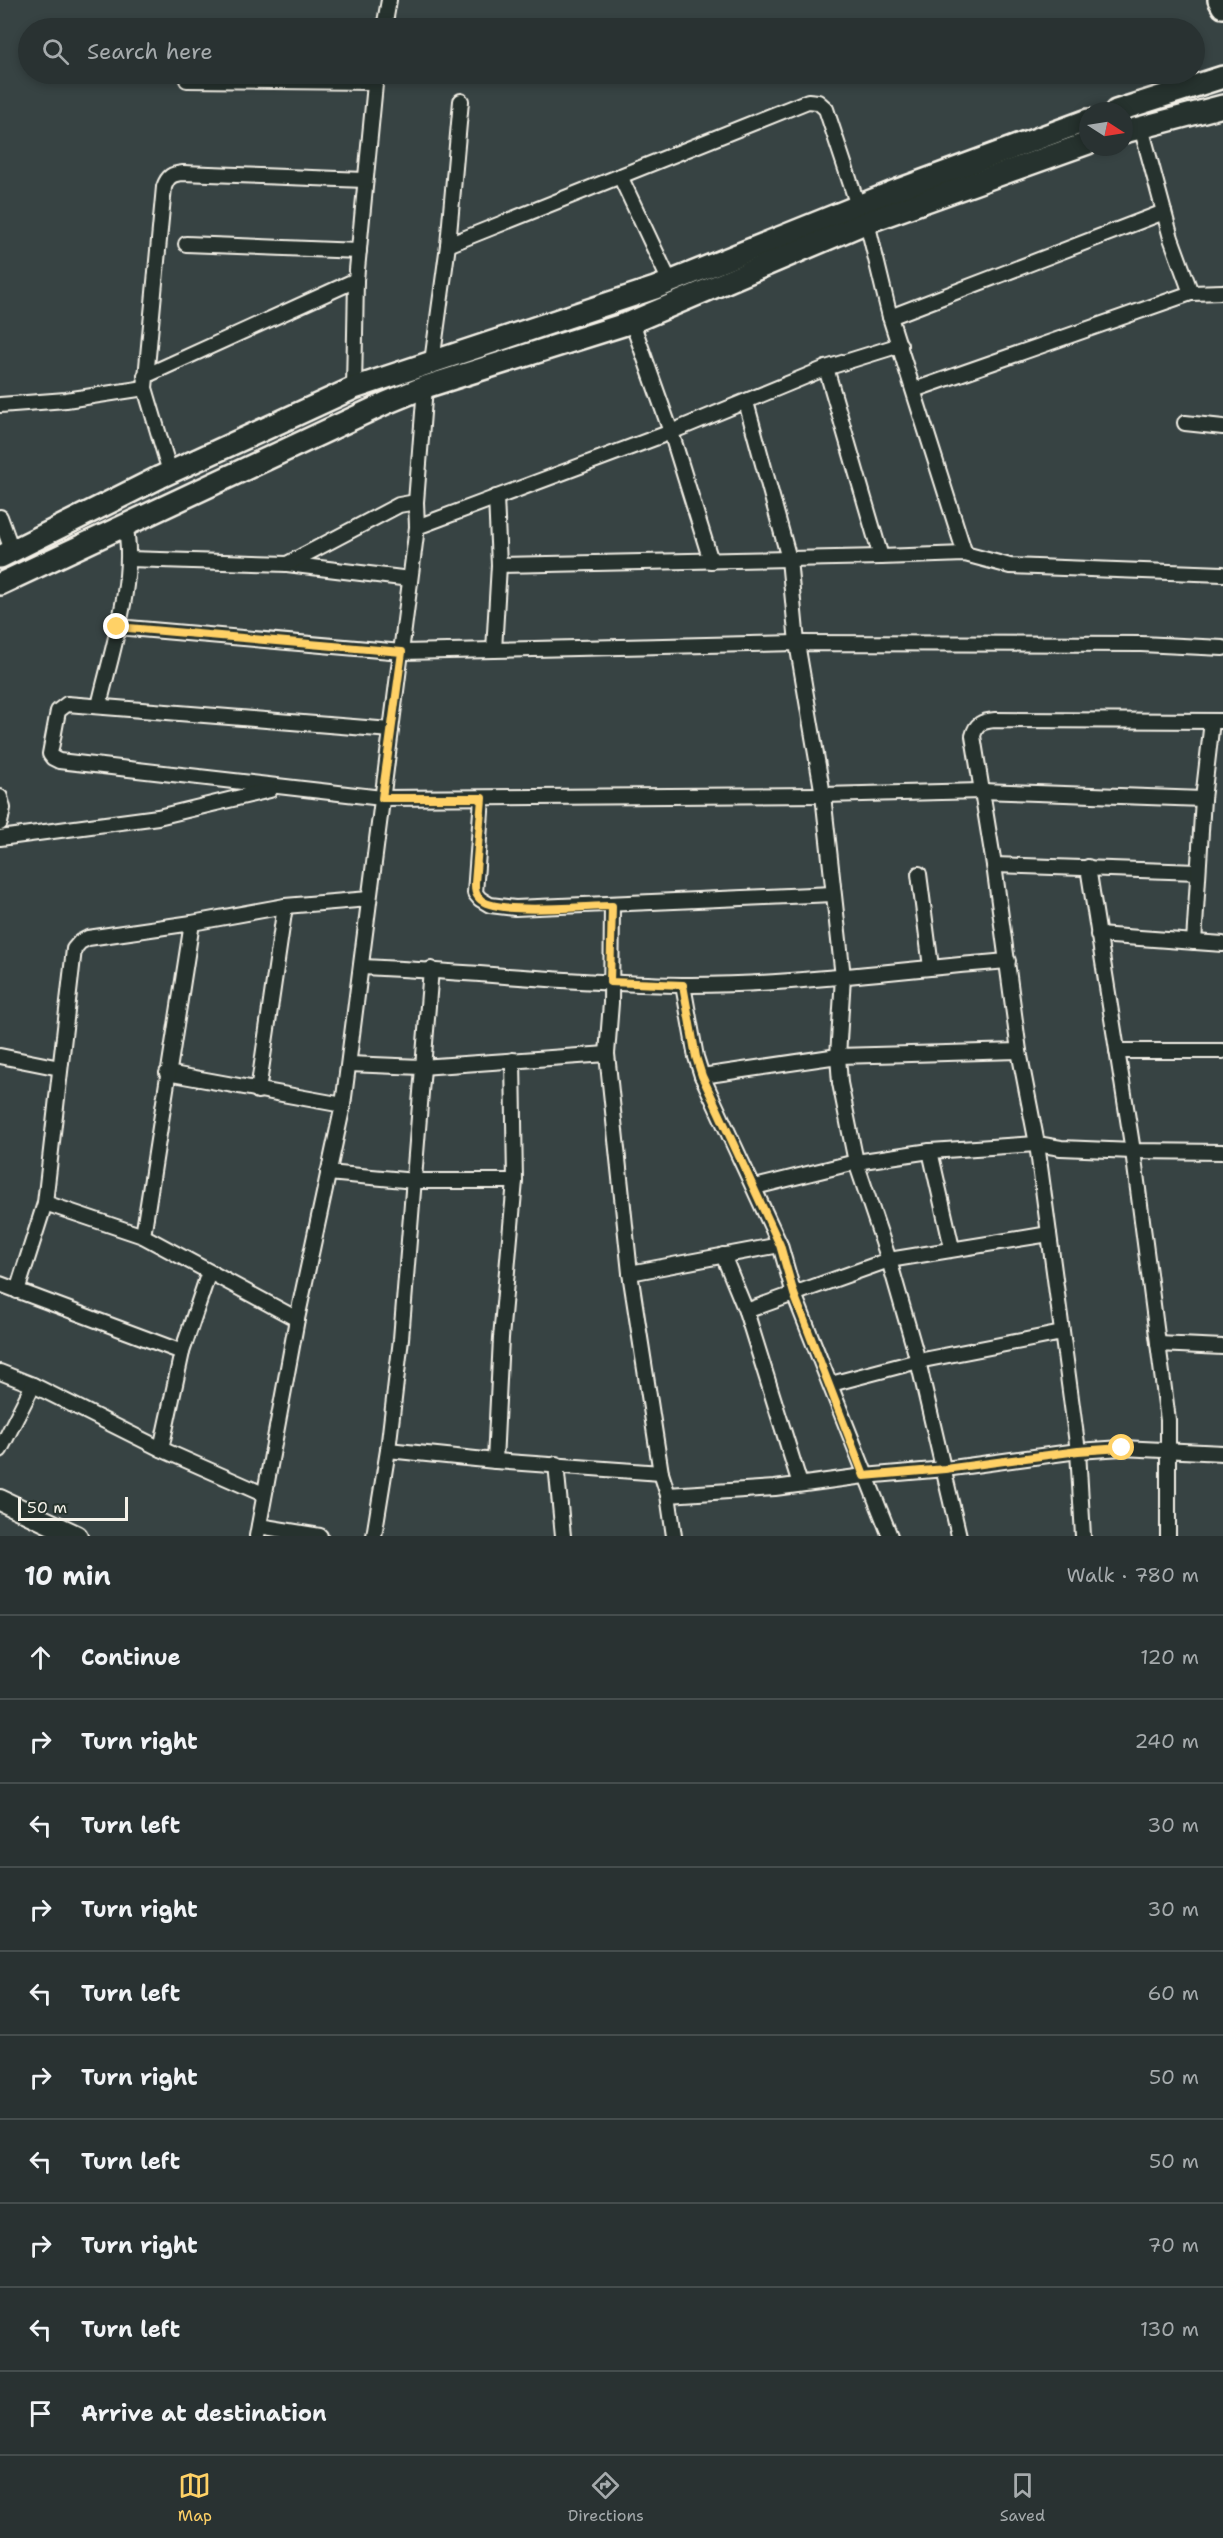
<!DOCTYPE html>
<html lang="en">
<head>
<meta charset="utf-8">
<style>
  :root { --surface:#293232; --page:#313a3a; --text:#f1f3f6; --muted:#a5aaac; --line:#454d4d; --accent:#ffd166 }
  body { margin:0; font-family:"Shantell Sans",sans-serif; background:var(--page); color:var(--text) }
  .compass { position:absolute; left:1079px; top:102px; width:54px; height:54px; border-radius:50%; background:var(--surface); box-shadow:0 3px 9px #0003; rotate:102deg }
  .scale { position:absolute; left:18px; bottom:15px; width:110px; box-sizing:border-box; padding-left:6px; border:3px solid #f4f1e8; border-top:0; font-size:16px; line-height:21px; white-space:nowrap; color:#f4f1e8; -webkit-text-stroke:4px #26332d; paint-order:stroke }
  .stop { position:absolute; width:18px; height:18px; margin:-14px; border:4px solid #ffd166; border-radius:50%; background:#fff }
  .stop.end { background:#ffd166; border-color:#fff; box-shadow:0 2px 6px #0008 }
  .list { margin:0; padding:0; list-style:none }
  h2 { display:flex; justify-content:space-between; align-items:center; height:78px; margin:0; padding:0 24px; font-size:26px }
  h2 small { font-size:20px; font-weight:400; color:var(--muted) }
  .list li { display:grid; grid-template-columns:39px 1fr auto; gap:18px; align-items:center; box-sizing:border-box; height:84px; padding:0 24px; border-top:2px solid var(--line) }
  .list b { display:block; font-size:22px; white-space:nowrap }
  .list em { font-size:20px; font-style:normal; color:var(--muted) }
  .icon { flex:none; width:33px; height:33px; fill:none; stroke:currentColor; stroke-width:2; stroke-linecap:round; stroke-linejoin:round }
  .map { position:relative; flex:none; width:1223px; height:1536px; overflow:hidden }
  .search { position:absolute; background:var(--surface); box-shadow:0 3px 9px #0003; left:18px; right:18px; top:18px; height:66px; display:flex; align-items:center; gap:15px; box-sizing:border-box; padding:0 21px; border-radius:33px; color:var(--muted); font-size:22px }
  .sheet { height:918px; background:var(--surface) }
  nav { display:flex; justify-content:space-around; align-items:center; box-sizing:border-box; height:84px; border-top:2px solid var(--line); background:var(--surface); font-size:16px; color:var(--muted) }
  nav a { display:grid; justify-items:center; gap:3px }
  nav .on { color:var(--accent) }
  .map>svg:first-child { display:block }
</style>
</head>
<body>
<div class="map">
<svg width="1223" height="1536" viewBox="0 0 1223 1536">
  <rect width="100%" height="100%" fill="#374343"/>
  <filter id="ink" filterUnits="userSpaceOnUse"><feTurbulence type="fractalNoise" baseFrequency=".0167" numOctaves="2"/><feDisplacementMap in="SourceGraphic" scale="12" xChannelSelector="R" yChannelSelector="G"/><feConvolveMatrix kernelMatrix="1 2 1 2 8 2 1 2 1" color-interpolation-filters="sRGB"/></filter>
  <g filter="url(#ink)">
    <g fill="none" stroke-linecap="round" stroke-linejoin="round">
      <defs>
        <g id="street">
          <path d="M384 28 389 0"/>
          <path d="M187 80 375 82"/>
          <path d="M1141 127 1171 238 1191 293"/>
          <path d="M620 176 670 282"/>
          <path d="M867 222 890 317 965 554"/>
          <path d="M186 244 359 251"/>
          <path d="M448 245 808 101 818 102 826 109 858 206"/>
          <path d="M890 317 1164 212"/>
          <path d="M632 322 671 432 711 561"/>
          <path d="M432 362 448 245 461 101"/>
          <path d="M826 368 881 557 965 554 1010 566 1223 574"/>
          <path d="M145 376 356 280"/>
          <path d="M354 388 356 280 376 74"/>
          <path d="M914 390 1191 293 1223 292"/>
          <path d="M746 402 789 559 797 643 823 795 843 977 838 1056 840 1083 856 1162 889 1260 918 1361 959 1536"/>
          <path d="M0 405 66 400 145 388"/>
          <path d="M1185 423 1223 427"/>
          <path d="M170 472 145 388 164 187C168 176 172 174 183 173L365 180"/>
          <path d="M0 517 12 550"/>
          <path d="M417 527 671 432 826 368 900 345"/>
          <path d="M129 559 287 564 410 579"/>
          <path d="M287 564 399 505 416 502"/>
          <path d="M499 565 881 557"/>
          <path d="M117 627 402 652 797 643 1141 644 1223 648"/>
          <path d="M494 650 499 565 496 497"/>
          <path d="M99 706C111 653 137 577 125 524"/>
          <path d="M391 730 67 704 58 711 50 754 53 758 59 761 382 798 823 795 981 791 1203 799"/>
          <path d="M0 797 3 808 0 823"/>
          <path d="M482 798 475 893 480 899 490 905 515 908 833 894"/>
          <path d="M0 838 158 817 270 790"/>
          <path d="M994 865 1198 872"/>
          <path d="M1088 867 1133 1151 1168 1420V1536"/>
          <path d="M919 874 931 967"/>
          <path d="M612 906 611 1003 607 1054 630 1273 661 1473 668 1495 674 1536"/>
          <path d="M1098 935 1223 944"/>
          <path d="M1194 942 1203 799 1212 721"/>
          <path d="M361 967C468 971 575 984 682 985 791 986 899 969 1008 961"/>
          <path d="M683 985 696 1057 702 1076 780 1245 794 1294 890 1536"/>
          <path d="M1117 1051H1223"/>
          <path d="M0 1056 60 1068"/>
          <path d="M349 1064 421 1067 607 1054"/>
          <path d="M167 1073 343 1105"/>
          <path d="M702 1076 838 1056 1019 1051"/>
          <path d="M258 1091 285 906"/>
          <path d="M930 1151 952 1248"/>
          <path d="M328 1173 415 1181H515"/>
          <path d="M755 1187 856 1162 930 1151 1037 1144 1061 1148 1133 1151 1223 1152"/>
          <path d="M45 1203 143 1236 297 1319"/>
          <path d="M143 1236 192 923 285 906 369 899"/>
          <path d="M723 1255 746 1311 800 1484"/>
          <path d="M630 1273 780 1245"/>
          <path d="M0 1284 182 1352"/>
          <path d="M17 1291 45 1203 74 949 80 942 88 938 192 923"/>
          <path d="M746 1311 889 1260 1049 1234"/>
          <path d="M1158 1344 1223 1347"/>
          <path d="M0 1372 33 1385 161 1449 263 1494"/>
          <path d="M831 1384 918 1361 1062 1333"/>
          <path d="M161 1449 182 1352 209 1272"/>
          <path d="M0 1450 33 1385"/>
          <path d="M388 1450 495 1461 661 1473"/>
          <path d="M495 1461 501 1338 515 1181 513 1060"/>
          <path d="M556 1464 563 1536"/>
          <path d="M668 1495 775 1488 864 1476 945 1469 1078 1451 1122 1448 1223 1453"/>
          <path d="M259 1526 320 1536"/>
          <path d="M257 1536 297 1319 343 1105 417 527 416 502 425 387"/>
          <path d="M374 1536 388 1450 401 1339 431 969"/>
          <path d="M1083 1536 1078 1451 1037 1144 1019 1051 994 865 973 736C976 724 982 721 995 720L1223 721"/>
        </g>
        <path id="secondary" d="M0 1500 77 1536"/>
        <g id="primary">
          <path d="M1219 0 1223 7"/>
          <path d="M1116 111 1223 77"/>
          <path d="M1124 132 1223 106"/>
          <path d="M0 557 160 477 354 388 655 288 898 190 1088 120"/>
          <path d="M0 584 386 403 425 387 632 322 867 222 1088 143"/>
        </g>
      </defs>
      <use href="#street" stroke="#f4f1e8" stroke-width="18"/>
      <use href="#secondary" stroke="#f4f1e8" stroke-width="24"/>
      <use href="#primary" stroke="#f4f1e8" stroke-width="26"/>
      <use href="#street" stroke="#26332d" stroke-width="14"/>
      <use href="#secondary" stroke="#26332d" stroke-width="20"/>
      <use href="#primary" stroke="#26332d" stroke-width="21"/>
    </g>
  </g>
  <g fill="none" stroke-linecap="round" stroke-linejoin="round" filter="url(#ink)">
    <path stroke="#ffd166" stroke-width="8" d="M117 627 402 652 382 798H482L475 883C475 890 475 895 481 900 499 915 585 906 612 906L610 982 683 985 696 1057 702 1076 780 1245 794 1294 864 1476 945 1469 1078 1451 1122 1448"/>
  </g>
</svg>
<svg class="compass" viewBox="-18 -18 36 36"><path d="M0-13l5 13h-10z" fill="#e53935"/><path d="M0 13l5-13h-10z" fill="#a5aaac"/></svg>
<div class="scale">50 m</div>
<div class="stop" style="left:1122px;top:1448px"></div>
<div class="stop end" style="left:117px;top:627px"></div>
<div class="search"><svg class="icon" aria-label="search" viewBox="0 0 24 24"><circle cx="10" cy="10" r="6"/><path d="M15 15l6 6"/></svg>Search here</div>
</div>
<section class="sheet">
<h2>10 min<small>Walk · 780 m</small></h2>
<ul class="list">
<li><svg class="icon" aria-label="ahead" viewBox="0 0 24 24"><path d="M12 20V5M6 11l6-6 6 6"/></svg><div><b>Continue</b></div><em>120 m</em></li>
<li><svg class="icon" aria-label="right" viewBox="0 0 24 24"><path d="M7 20v-9h11M14 6l5 5-5 5"/></svg><div><b>Turn right</b></div><em>240 m</em></li>
<li><svg class="icon" aria-label="left" viewBox="0 0 24 24"><path d="M17 20v-9H6M10 6l-5 5 5 5"/></svg><div><b>Turn left</b></div><em>30 m</em></li>
<li><svg class="icon" aria-label="right" viewBox="0 0 24 24"><path d="M7 20v-9h11M14 6l5 5-5 5"/></svg><div><b>Turn right</b></div><em>30 m</em></li>
<li><svg class="icon" aria-label="left" viewBox="0 0 24 24"><path d="M17 20v-9H6M10 6l-5 5 5 5"/></svg><div><b>Turn left</b></div><em>60 m</em></li>
<li><svg class="icon" aria-label="right" viewBox="0 0 24 24"><path d="M7 20v-9h11M14 6l5 5-5 5"/></svg><div><b>Turn right</b></div><em>50 m</em></li>
<li><svg class="icon" aria-label="left" viewBox="0 0 24 24"><path d="M17 20v-9H6M10 6l-5 5 5 5"/></svg><div><b>Turn left</b></div><em>50 m</em></li>
<li><svg class="icon" aria-label="right" viewBox="0 0 24 24"><path d="M7 20v-9h11M14 6l5 5-5 5"/></svg><div><b>Turn right</b></div><em>70 m</em></li>
<li><svg class="icon" aria-label="left" viewBox="0 0 24 24"><path d="M17 20v-9H6M10 6l-5 5 5 5"/></svg><div><b>Turn left</b></div><em>130 m</em></li>
<li><svg class="icon" aria-label="arrive" viewBox="0 0 24 24"><path d="M6 21V4h12l-3 4 3 4H6"/></svg><div><b>Arrive at destination</b></div></li>
</ul>
</section>
<nav>
<a class="on"><svg class="icon" aria-label="map" viewBox="0 0 24 24"><path d="M3 6l6-2 6 2 6-2v14l-6 2-6-2-6 2zM9 4v14M15 6v14"/></svg>Map</a>
<a><svg class="icon" aria-label="directions" viewBox="0 0 24 24"><path d="M12 3l9 9-9 9-9-9zM9 14v-3h6M13 9l2 2-2 2"/></svg>Directions</a>
<a><svg class="icon" aria-label="saved" viewBox="0 0 24 24"><path d="M7 4h10v16l-5-4-5 4z"/></svg>Saved</a>
</nav>
</body>
</html>
